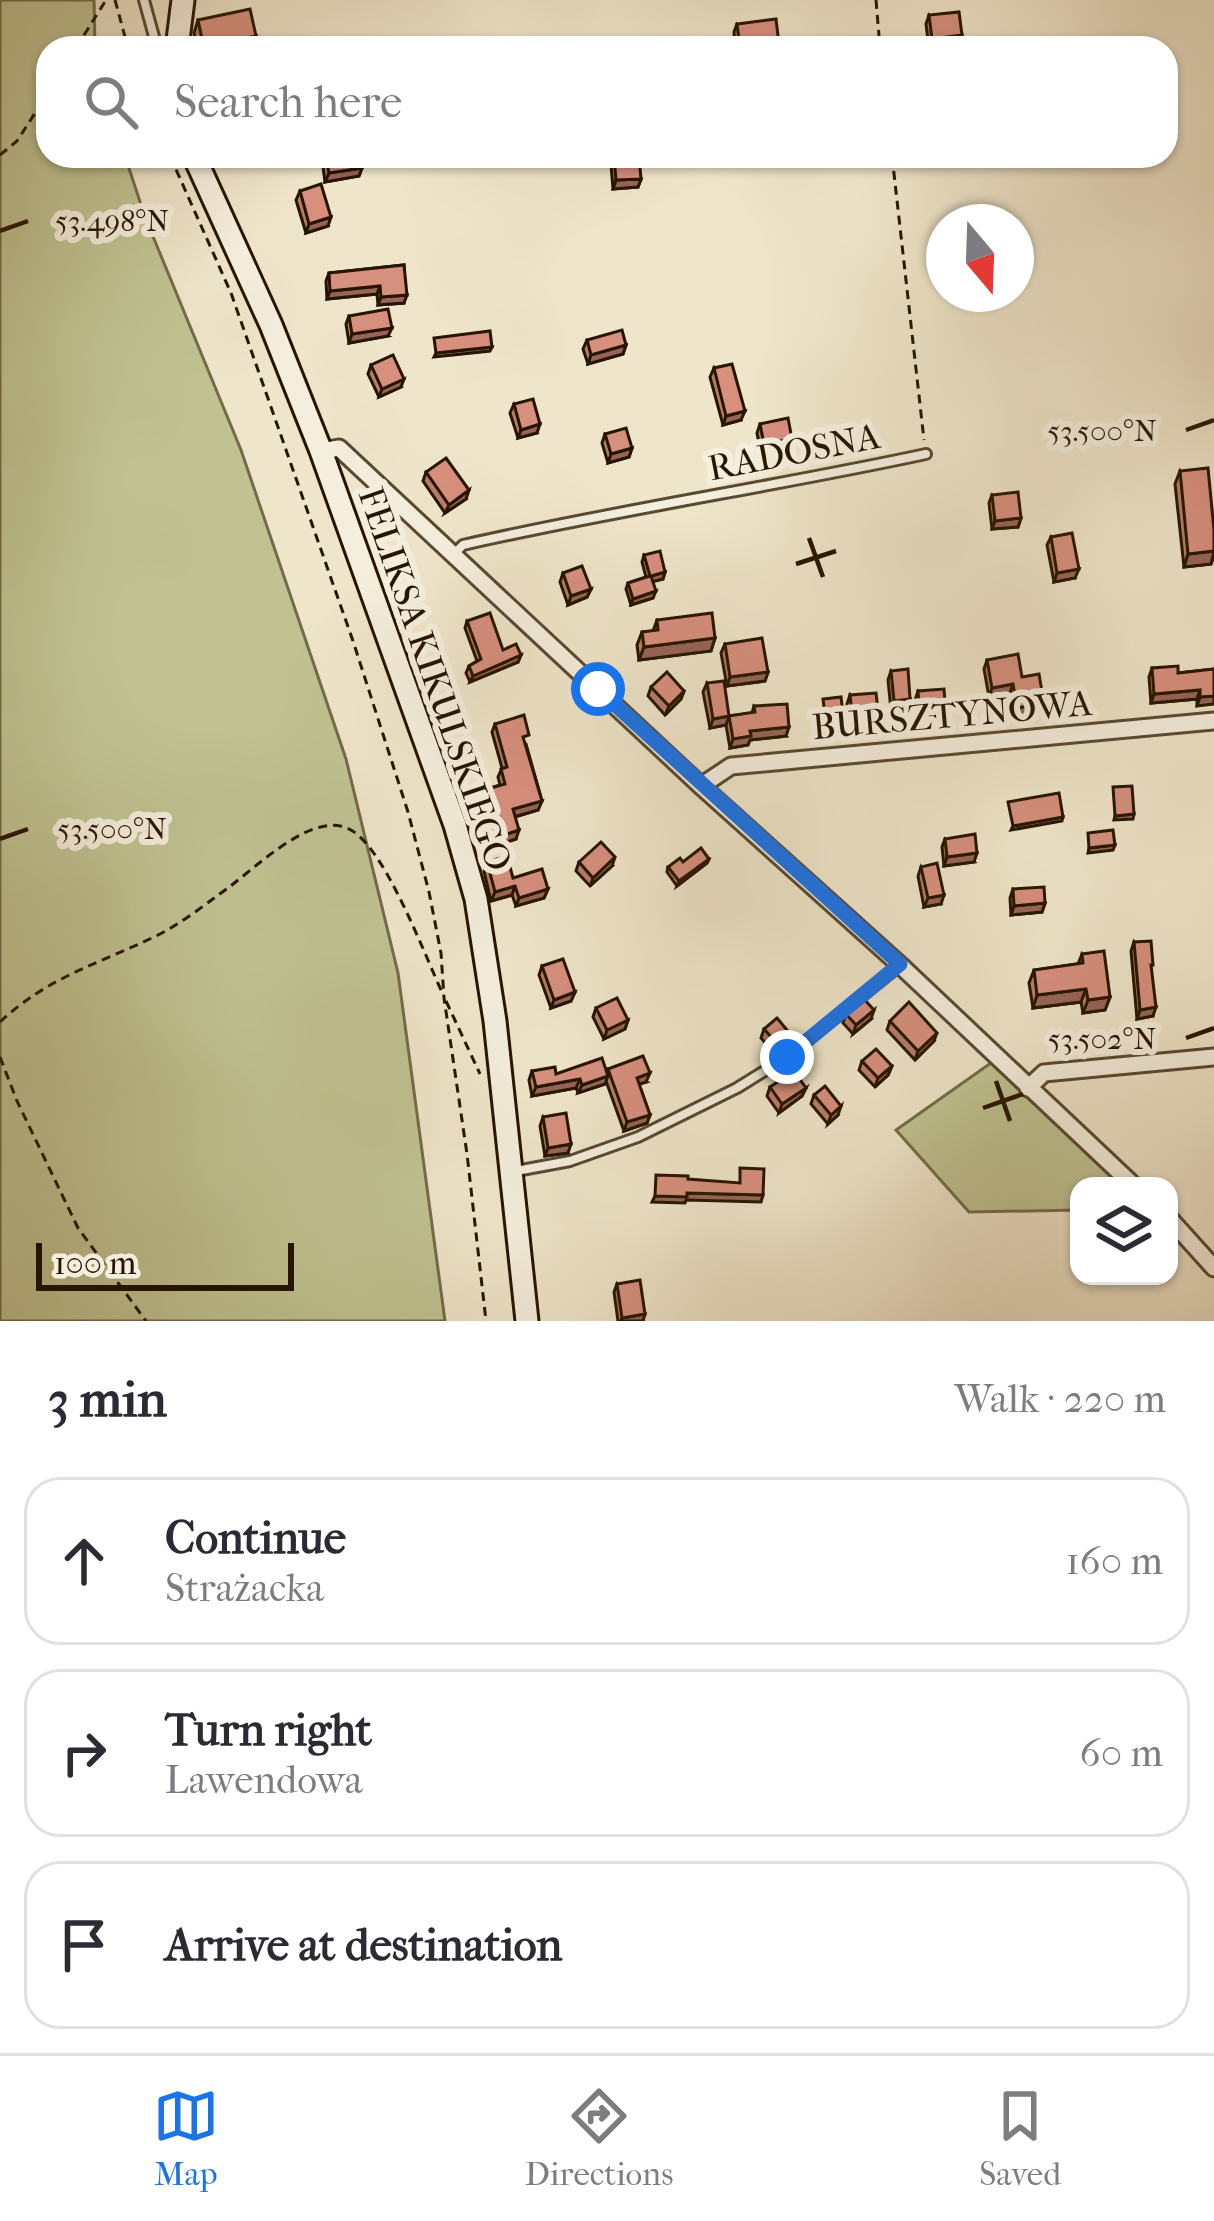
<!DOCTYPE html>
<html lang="en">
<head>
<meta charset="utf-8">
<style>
  :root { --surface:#fff; --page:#f7f7f7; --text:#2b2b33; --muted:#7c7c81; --line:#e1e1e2; --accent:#1a73e8 }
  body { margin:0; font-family:"IM FELL French Canon",serif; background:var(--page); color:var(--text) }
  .controls { position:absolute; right:36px; bottom:36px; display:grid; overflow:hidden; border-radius:24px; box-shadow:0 3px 9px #0004 }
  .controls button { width:108px; height:108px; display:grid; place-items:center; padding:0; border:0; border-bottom:3px solid var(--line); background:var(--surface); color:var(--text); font:60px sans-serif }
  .compass { position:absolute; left:926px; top:204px; width:108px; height:108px; border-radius:50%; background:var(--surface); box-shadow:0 3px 9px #0004; rotate:161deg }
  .scale { position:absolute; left:36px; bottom:30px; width:258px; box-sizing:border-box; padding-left:12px; border:6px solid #261500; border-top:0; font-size:33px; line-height:42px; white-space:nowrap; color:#261500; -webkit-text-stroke:9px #f5eedd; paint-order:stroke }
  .stop { position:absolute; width:36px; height:36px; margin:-27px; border:9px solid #1a73e8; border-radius:50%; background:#fff }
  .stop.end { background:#1a73e8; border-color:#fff; box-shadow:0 3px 12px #0008 }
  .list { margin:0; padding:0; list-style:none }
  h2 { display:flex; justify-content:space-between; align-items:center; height:156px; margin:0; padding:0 48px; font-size:51px }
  h2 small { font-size:39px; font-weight:400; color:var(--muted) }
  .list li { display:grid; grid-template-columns:78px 1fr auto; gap:36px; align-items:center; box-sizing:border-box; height:168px; margin:0 24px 24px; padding:0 24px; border:3px solid var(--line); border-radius:36px }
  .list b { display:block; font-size:45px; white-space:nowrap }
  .list p { margin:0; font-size:39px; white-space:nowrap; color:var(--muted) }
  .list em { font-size:39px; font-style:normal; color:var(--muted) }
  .icon { flex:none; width:66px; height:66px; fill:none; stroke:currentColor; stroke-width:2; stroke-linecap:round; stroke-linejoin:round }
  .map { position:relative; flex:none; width:1214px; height:1321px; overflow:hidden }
  .search { position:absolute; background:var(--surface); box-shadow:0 3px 9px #0004; left:36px; right:36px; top:36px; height:132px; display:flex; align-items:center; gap:30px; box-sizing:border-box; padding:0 42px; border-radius:36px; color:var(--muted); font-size:45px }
  .sheet { height:732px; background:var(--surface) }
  nav { display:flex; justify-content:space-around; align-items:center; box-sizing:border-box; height:168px; border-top:3px solid var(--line); background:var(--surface); font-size:33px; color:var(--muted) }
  nav a { display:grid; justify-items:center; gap:6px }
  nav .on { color:var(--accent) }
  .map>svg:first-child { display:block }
</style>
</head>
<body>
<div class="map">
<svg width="1214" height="1321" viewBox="0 0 1214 1321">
  <rect width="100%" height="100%" fill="#efe5ca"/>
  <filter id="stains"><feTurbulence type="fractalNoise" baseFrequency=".00167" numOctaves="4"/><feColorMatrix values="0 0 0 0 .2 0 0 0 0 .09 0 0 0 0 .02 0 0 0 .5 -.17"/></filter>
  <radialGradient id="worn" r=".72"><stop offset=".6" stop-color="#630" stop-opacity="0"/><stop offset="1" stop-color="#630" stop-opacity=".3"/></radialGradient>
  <g fill="#c0c292" stroke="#736c49" stroke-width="3">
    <path d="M0 0H94L95 48H48V156H125L145 217 241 450 346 759 398 973 445 1321H0Z"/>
    <path d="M998 1058 1128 1186H1079V1210L969 1212 896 1130Z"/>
  </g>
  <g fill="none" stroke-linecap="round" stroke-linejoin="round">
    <defs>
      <g id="service">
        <path d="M144 0 156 44 162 48"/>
        <path d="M454 554 463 545C616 510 772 487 926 454"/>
        <path d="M516 1171 570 1161 638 1137 737 1088 787 1057 899 966"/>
      </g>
      <g id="minor">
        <path d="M321 451 339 448 701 786 900 965 1134 1186"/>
        <path d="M701 786 731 766 1214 721"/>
        <path d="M1028 1088 1044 1073 1214 1057"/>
        <path d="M1169 1218 1214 1268"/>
      </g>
      <g id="secondary">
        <path d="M177 48 183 0"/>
        <path d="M194 156 271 325 321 451 455 825 476 899 495 1021 527 1321"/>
      </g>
    </defs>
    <use href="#service" stroke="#584932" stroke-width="14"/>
    <use href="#minor" stroke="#584932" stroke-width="21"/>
    <use href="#secondary" stroke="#261500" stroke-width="27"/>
    <g stroke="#261500" stroke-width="3" stroke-dasharray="9 6" stroke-linecap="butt">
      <path d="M115 0 128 48"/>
      <path d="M876 0 880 48"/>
      <path d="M76 48 106 0"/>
      <path d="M0 155 17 141 48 93"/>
      <path d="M170 156 231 293 353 641 408 812 429 892 441 953 444 998 467 1154 486 1321"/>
      <path d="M892 156 924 440"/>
      <path d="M446 1001 480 1074"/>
      <path d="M0 1022C50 975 102 963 160 934 181 923 202 907 221 893 251 873 308 812 347 828 383 842 424 954 442 992"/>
      <path d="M0 1057 17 1101 78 1228 146 1321"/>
    </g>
    <use href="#service" stroke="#f5eedd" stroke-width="8"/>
    <use href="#minor" stroke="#f5eedd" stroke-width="15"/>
    <use href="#secondary" stroke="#f5eedd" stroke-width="21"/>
  </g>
  <g fill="#b97b6c" stroke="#261500" stroke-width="3">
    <path d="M929 15 959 44 929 48 926 24Z"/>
    <path d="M198 20 252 48H197L194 33Z"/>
    <path d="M737 24 777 48H735L734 32Z"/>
    <path d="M614 156 641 179 638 187 613 189 611 165Z"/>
    <path d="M326 158 362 168 359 176 325 182 323 167Z"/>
    <path d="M300 191 328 226 306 233 296 200Z"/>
    <path d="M404 265V303L378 305 377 294 327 299 326 281 329 273Z"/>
    <path d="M349 316 388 336 349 343 346 324Z"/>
    <path d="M587 340 626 345 623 354 588 364 583 349Z"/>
    <path d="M371 365 401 387 379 397 368 374Z"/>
    <path d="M714 368 741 420 723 425 710 377Z"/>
    <path d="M514 404 537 433 518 438 510 413Z"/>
    <path d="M760 424 792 439 789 447 761 453 757 433Z"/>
    <path d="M605 434 632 448 629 457 608 463 602 443Z"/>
    <path d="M1180 471 1214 530V556L1211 564 1184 567 1175 484Z"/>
    <path d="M426 472 466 499 445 513 423 481Z"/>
    <path d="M992 495 1021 518 1018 527 992 529 989 503Z"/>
    <path d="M1051 537 1075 578 1054 582 1047 545Z"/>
    <path d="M644 555 665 572 663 579 652 581 653 598 631 605 626 589 628 583 646 577 642 562Z"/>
    <path d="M563 573 591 589 587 597 568 605 560 582Z"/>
    <path d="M657 620 715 638 711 651 639 660 637 645 642 632 653 631Z"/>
    <path d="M467 621 503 650 521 655 518 662 470 682 466 673 469 666 477 661 465 628Z"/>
    <path d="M725 644 768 672 765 681 727 686 721 653Z"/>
    <path d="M987 660 1022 677 1041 711 1014 716 1010 693 989 697 984 669Z"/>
    <path d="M1152 668 1178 673 1214 669 1197 706V699L1151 703 1149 677Z"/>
    <path d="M891 671 910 699 907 708 891 710 888 680Z"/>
    <path d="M707 683 729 716 752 713 754 706 786 736 750 740 748 745 730 748 726 725 710 728 703 692Z"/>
    <path d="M651 687 684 691 681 699 665 715 648 696Z"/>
    <path d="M918 691 946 715 943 724 917 726 915 700Z"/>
    <path d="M850 695 875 728 850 730 847 704Z"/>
    <path d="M495 724 526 744 542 801 538 810 515 817 516 839 495 846 481 799 484 790 500 785 498 777 502 768 492 732Z"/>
    <path d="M945 839 974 862 944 866 942 847Z"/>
    <path d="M709 859 707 863 677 886 667 872 668 867 683 862Z"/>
    <path d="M487 862 513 878 548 889 544 898 516 906 512 895 491 901 484 871Z"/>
    <path d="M579 862 612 866 590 886 576 871Z"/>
    <path d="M921 867 941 904 924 907 918 876Z"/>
    <path d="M1013 889 1045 903 1042 912 1011 915 1010 898Z"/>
    <path d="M1134 942 1151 969 1153 1016 1137 1019 1131 951Z"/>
    <path d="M1082 954 1110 997 1105 1010 1083 1013 1081 1002 1033 1008 1029 983 1034 970 1078 964Z"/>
    <path d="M542 966 575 992 571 1001 551 1008 539 975Z"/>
    <path d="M596 1008 628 1020 625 1029 604 1039 593 1017Z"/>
    <path d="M846 1014 871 1019 853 1034 843 1023Z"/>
    <path d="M890 1021 934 1041 915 1060 887 1030Z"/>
    <path d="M764 1029 792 1036 789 1045 775 1054 761 1038Z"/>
    <path d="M862 1061 892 1066 888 1075 875 1087 859 1070Z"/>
    <path d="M608 1069 646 1082 639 1084 650 1115 647 1123 624 1131 606 1081 605 1084 578 1093 576 1088 532 1096 529 1080 532 1071 556 1074 607 1072Z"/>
    <path d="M770 1087 806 1088 802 1096 779 1113 767 1096Z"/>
    <path d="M814 1095 838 1115 828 1124 811 1104Z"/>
    <path d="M543 1117 568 1153 545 1156 540 1126Z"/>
    <path d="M617 1284 643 1321H618L614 1292Z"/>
  </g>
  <g fill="#966458" stroke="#261500" stroke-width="3">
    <path d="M962 35 959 44 929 48 932 39Z"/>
    <path d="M256 36 252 48H217L218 44Z"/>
    <path d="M779 44 777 48H741Z"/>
    <path d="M362 168 359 176 325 182 329 173Z"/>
    <path d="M641 179 638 187 613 189 616 180Z"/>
    <path d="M331 217 328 226 306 233 309 224Z"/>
    <path d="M380 286 377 294 327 299 330 291Z"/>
    <path d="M407 295 404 303 378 305 381 297Z"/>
    <path d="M392 328 388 336 349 343 352 334Z"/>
    <path d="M626 345 623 354 588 364 591 355Z"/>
    <path d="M492 347 490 351 434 357 436 353Z"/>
    <path d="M404 379 401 387 379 397 382 389Z"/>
    <path d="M745 411 741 420 723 425 726 416Z"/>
    <path d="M540 424 537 433 518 438 521 430Z"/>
    <path d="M792 439 789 447 761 453 764 444Z"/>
    <path d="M632 448 629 457 608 463 611 454Z"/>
    <path d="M469 490 466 499 445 513 449 505Z"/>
    <path d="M1021 518 1018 527 992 529 995 521Z"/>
    <path d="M1214 551 1211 564 1184 567 1188 554Z"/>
    <path d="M1079 569 1075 578 1054 582 1057 573Z"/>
    <path d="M665 572 663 579 648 583 651 576Z"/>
    <path d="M591 589 587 597 568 605 571 596Z"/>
    <path d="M656 591 653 598 631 605 633 599Z"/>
    <path d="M715 638 711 651 639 660 644 647Z"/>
    <path d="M521 655 518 662 470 682 473 676Z"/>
    <path d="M768 672 765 681 727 686 730 677Z"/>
    <path d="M1013 684 1010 693 989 697 992 688Z"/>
    <path d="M1200 690 1197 699 1151 703 1154 694Z"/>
    <path d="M684 691 681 699 665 715 669 706Z"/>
    <path d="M1214 696V704L1197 706 1200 697Z"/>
    <path d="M910 699 907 708 891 710 894 701Z"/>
    <path d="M1044 703 1041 711 1014 716 1017 708Z"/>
    <path d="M843 713 841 717 823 719 825 715Z"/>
    <path d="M946 715 943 724 917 726 920 718Z"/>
    <path d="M729 716 726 725 710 728 713 719Z"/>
    <path d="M879 719 875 728 850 730 853 721Z"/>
    <path d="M789 727 786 736 750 740 748 745 730 748 733 739 750 731Z"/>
    <path d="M542 801 538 810 510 818 513 809Z"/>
    <path d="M1134 814 1133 819 1114 820 1115 816Z"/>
    <path d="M1063 817 1062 821 1011 830 1013 826Z"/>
    <path d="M519 830 516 839 495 846 498 837Z"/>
    <path d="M1115 845 1113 850 1088 853 1089 848Z"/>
    <path d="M977 853 974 862 944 866 947 857Z"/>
    <path d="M615 857 612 866 590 886 593 878Z"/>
    <path d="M709 859 707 863 677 886 679 881Z"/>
    <path d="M515 886 512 895 491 901 495 892Z"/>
    <path d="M548 889 544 898 516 906 519 898Z"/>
    <path d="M944 895 941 904 924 907 928 898Z"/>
    <path d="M1045 903 1042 912 1011 915 1014 906Z"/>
    <path d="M1086 989 1081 1002 1033 1008 1037 995Z"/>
    <path d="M575 992 571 1001 551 1008 554 1000Z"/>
    <path d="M1110 997 1105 1010 1083 1013 1088 1000Z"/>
    <path d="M1156 1007 1153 1016 1137 1019 1140 1010Z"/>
    <path d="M874 1010 871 1019 853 1034 856 1025Z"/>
    <path d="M628 1020 625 1029 604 1039 607 1030Z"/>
    <path d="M937 1033 934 1041 915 1060 918 1051Z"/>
    <path d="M792 1036 789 1045 775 1054 779 1046Z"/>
    <path d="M892 1066 888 1075 875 1087 878 1078Z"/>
    <path d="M650 1073 646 1082 634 1086 637 1078Z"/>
    <path d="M608 1076 605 1084 578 1093 582 1085Z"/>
    <path d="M580 1079 576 1088 532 1096 536 1087Z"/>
    <path d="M806 1088 802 1096 779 1113 782 1104Z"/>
    <path d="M841 1106 838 1115 828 1124 831 1115Z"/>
    <path d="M650 1115 647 1123 624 1131 627 1122Z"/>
    <path d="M571 1144 568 1153 545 1156 548 1148Z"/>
    <path d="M687 1193 763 1195 761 1202 686 1200 685 1203 652 1202 655 1196Z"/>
    <path d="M645 1314 643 1321H621L622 1318Z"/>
  </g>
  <g fill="#d78f7e" stroke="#261500" stroke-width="3">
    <path d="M250 9 256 36 218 44 219 48H204L198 20Z"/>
    <path d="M959 12 962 35 932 39 929 15Z"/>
    <path d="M776 19 779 44 740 48 737 24Z"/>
    <path d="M339 156H361L362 168 329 173 326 158Z"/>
    <path d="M614 156H639L641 179 616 180Z"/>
    <path d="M321 184 331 217 309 224 300 191Z"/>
    <path d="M404 265 407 295 381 297 380 286 330 291 329 273Z"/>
    <path d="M388 309 392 328 352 334 349 316Z"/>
    <path d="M622 330 626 345 591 355 587 340Z"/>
    <path d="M490 331 492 347 436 353 434 338Z"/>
    <path d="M393 355 404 379 382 389 371 365Z"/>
    <path d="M732 364 745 411 726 416 714 368Z"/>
    <path d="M533 399 540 424 521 430 514 404Z"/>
    <path d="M788 418 792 439 764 444 760 424Z"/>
    <path d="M626 428 632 448 611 454 605 434Z"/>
    <path d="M446 458 469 490 449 505 426 472Z"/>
    <path d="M1208 468 1214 530V551L1188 554 1180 471Z"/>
    <path d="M1018 492 1021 518 995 521 992 495Z"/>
    <path d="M1072 533 1079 569 1057 573 1051 537Z"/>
    <path d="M660 551 665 572 651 576 656 591 633 599 628 583 650 576 644 555Z"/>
    <path d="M582 566 591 589 571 596 563 573Z"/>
    <path d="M490 613 503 650 516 644 521 655 473 676 469 666 481 659 467 621Z"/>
    <path d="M712 613 715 638 644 647 642 632 658 630 657 620Z"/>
    <path d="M762 638 768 672 730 677 725 644Z"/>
    <path d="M1018 654 1022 677 1039 674 1044 703 1017 708 1013 684 992 688 987 660Z"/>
    <path d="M1178 666V673L1214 669V696L1200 697V690L1154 694 1152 668Z"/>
    <path d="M908 669 910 699 894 701 891 671Z"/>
    <path d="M667 672 684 691 669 706 651 687Z"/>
    <path d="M724 681 729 716 713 719 707 683Z"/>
    <path d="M944 689 946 715 920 718 918 691Z"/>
    <path d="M876 693 879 719 853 721 850 695Z"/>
    <path d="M841 697 843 713 825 715 823 699Z"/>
    <path d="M787 704 789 727 750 731 751 736 733 739 729 716 755 712 754 706Z"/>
    <path d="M524 715 529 735 523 737 542 801 513 809 519 830 498 837 484 790 505 784 501 769 507 767 495 724Z"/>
    <path d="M1132 786 1134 814 1115 816 1113 787Z"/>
    <path d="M1059 793 1063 817 1013 826 1008 802Z"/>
    <path d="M1113 830 1115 845 1089 848 1088 833Z"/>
    <path d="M975 834 977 853 947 857 945 839Z"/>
    <path d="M601 842 615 857 593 878 579 862Z"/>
    <path d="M701 848 709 859 679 881 668 867 680 858 683 862Z"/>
    <path d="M507 856 513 878 542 869 548 889 519 898 515 886 495 892 487 862Z"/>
    <path d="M937 863 944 895 928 898 921 867Z"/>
    <path d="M1044 887 1045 903 1014 906 1013 889Z"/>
    <path d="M1151 941 1153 965H1151L1156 1007 1140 1010 1134 942Z"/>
    <path d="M1104 951 1110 997 1088 1000 1086 989 1037 995 1034 970 1083 963 1082 954Z"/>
    <path d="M563 959 575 992 554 1000 542 966Z"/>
    <path d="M617 998 628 1020 607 1030 596 1008Z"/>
    <path d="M864 999 874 1010 856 1025 846 1014Z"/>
    <path d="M909 1002 937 1033 918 1051 890 1021Z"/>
    <path d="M777 1018 792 1036 779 1046 764 1029Z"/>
    <path d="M876 1049 892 1066 878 1078 862 1061Z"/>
    <path d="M643 1056 650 1073 637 1078 650 1115 627 1122 608 1069Z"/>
    <path d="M602 1058 608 1076 582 1085 580 1079 536 1087 532 1071 555 1067 556 1074Z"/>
    <path d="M794 1071 806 1088 782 1104 770 1087Z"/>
    <path d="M825 1086 841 1106 831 1115 814 1095Z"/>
    <path d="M566 1113 571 1144 548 1148 543 1117Z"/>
    <path d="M740 1168 764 1169 763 1195 687 1193V1197L655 1196 656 1175 688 1176V1179L740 1183Z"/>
    <path d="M640 1280 645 1314 622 1318 617 1284Z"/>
  </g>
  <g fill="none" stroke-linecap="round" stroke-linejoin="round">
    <path stroke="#1a73e8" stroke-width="15" d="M598 689 900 964 787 1057"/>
  </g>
  <path fill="none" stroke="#261500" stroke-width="4.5" d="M0 231 28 221M1186 430 1214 420M809 538 823 577M796 564 836 551M0 839 28 829M1186 1038 1214 1028M996 1081 1010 1121M983 1108 1023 1094"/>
  <g text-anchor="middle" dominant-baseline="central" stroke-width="12" stroke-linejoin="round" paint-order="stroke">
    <g font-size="36" fill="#261500" stroke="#f5eedd">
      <text transform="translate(794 452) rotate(-11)">RADOSNA</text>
      <text transform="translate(435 679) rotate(71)">FELIKSA KIKULSKIEGO</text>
      <text transform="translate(952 715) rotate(-5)">BURSZTYNOWA</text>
    </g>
  </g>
  <g font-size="30" text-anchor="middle" fill="#261500" stroke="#f5eedd" stroke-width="12" stroke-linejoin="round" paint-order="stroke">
    <text x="112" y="231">53.498°N</text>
    <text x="1102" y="441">53.500°N</text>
    <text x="112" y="839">53.500°N</text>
    <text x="1102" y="1049">53.502°N</text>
  </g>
  <rect width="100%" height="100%" filter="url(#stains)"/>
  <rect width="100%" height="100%" fill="url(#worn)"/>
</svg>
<div class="controls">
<button><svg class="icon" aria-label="layers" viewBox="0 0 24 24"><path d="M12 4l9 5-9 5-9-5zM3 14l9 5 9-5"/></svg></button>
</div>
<svg class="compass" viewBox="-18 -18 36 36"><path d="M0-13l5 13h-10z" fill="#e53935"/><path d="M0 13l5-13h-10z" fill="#7c7c81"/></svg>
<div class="scale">100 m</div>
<div class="stop" style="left:598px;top:689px"></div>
<div class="stop end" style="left:787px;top:1057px"></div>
<div class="search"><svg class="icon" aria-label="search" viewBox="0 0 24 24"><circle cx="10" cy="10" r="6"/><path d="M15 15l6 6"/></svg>Search here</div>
</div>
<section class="sheet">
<h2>3 min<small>Walk · 220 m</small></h2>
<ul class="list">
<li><svg class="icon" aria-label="ahead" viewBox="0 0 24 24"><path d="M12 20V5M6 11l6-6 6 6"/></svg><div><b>Continue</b><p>Strażacka</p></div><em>160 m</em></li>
<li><svg class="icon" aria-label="right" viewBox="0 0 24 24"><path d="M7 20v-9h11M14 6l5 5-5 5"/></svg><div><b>Turn right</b><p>Lawendowa</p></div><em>60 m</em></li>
<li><svg class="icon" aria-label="arrive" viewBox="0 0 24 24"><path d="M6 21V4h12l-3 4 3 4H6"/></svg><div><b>Arrive at destination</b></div></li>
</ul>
</section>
<nav>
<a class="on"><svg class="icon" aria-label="map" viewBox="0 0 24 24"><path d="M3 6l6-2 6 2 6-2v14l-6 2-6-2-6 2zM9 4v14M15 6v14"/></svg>Map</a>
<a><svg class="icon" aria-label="directions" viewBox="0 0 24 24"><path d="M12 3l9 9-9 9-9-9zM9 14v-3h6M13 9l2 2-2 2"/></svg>Directions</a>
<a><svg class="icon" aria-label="saved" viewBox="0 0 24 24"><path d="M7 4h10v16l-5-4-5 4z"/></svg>Saved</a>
</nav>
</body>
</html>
